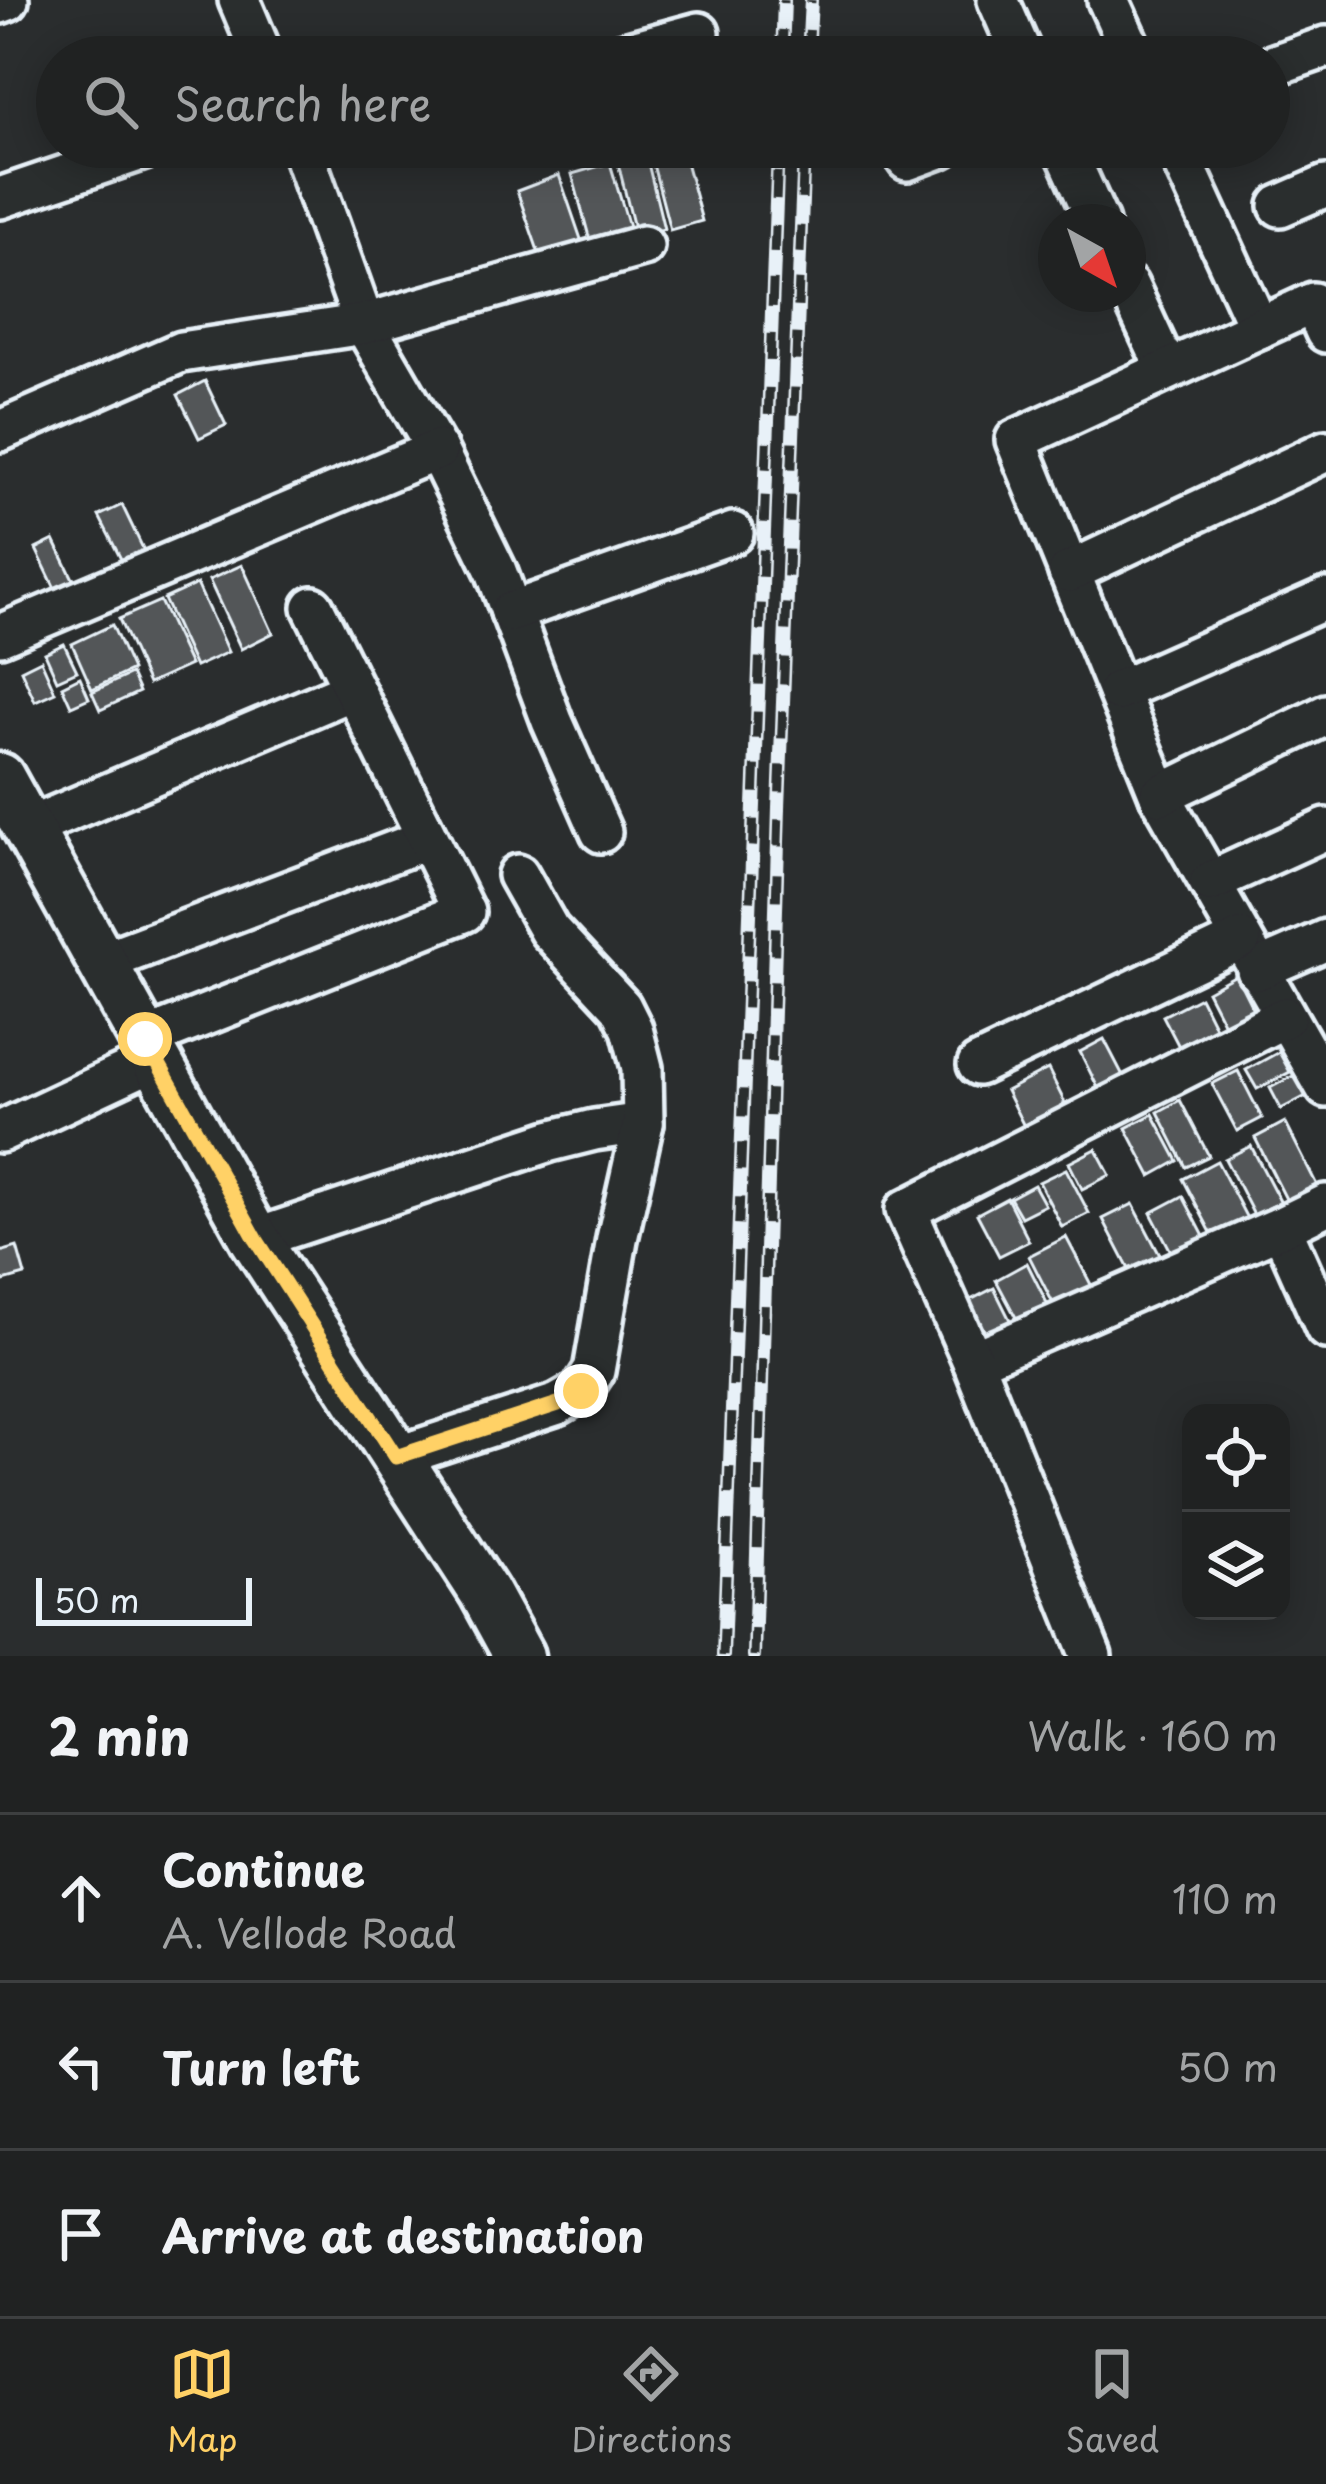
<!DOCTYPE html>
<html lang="en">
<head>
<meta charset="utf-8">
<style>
  :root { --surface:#202222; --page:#2d2f2f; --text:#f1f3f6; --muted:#a2a4a5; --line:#3d3f40; --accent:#ffd166 }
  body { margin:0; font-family:"Playpen Sans",sans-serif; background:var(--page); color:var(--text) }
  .controls { position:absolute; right:36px; bottom:36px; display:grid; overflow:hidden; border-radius:24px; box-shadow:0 6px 30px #0003 }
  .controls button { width:108px; height:108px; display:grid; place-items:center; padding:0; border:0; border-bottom:3px solid var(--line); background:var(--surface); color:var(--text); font:60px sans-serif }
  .compass { position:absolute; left:1038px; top:204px; width:108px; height:108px; border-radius:50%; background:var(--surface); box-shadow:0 6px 30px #0003; rotate:140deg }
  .scale { position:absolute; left:36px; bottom:30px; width:216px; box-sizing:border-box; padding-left:12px; border:6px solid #e8f1f8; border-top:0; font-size:33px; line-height:42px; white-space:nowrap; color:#e8f1f8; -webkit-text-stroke:9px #2a2d2e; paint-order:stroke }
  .stop { position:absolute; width:36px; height:36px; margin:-27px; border:9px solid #ffd166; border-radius:50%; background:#fff }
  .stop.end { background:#ffd166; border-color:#fff; box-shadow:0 3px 12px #0008 }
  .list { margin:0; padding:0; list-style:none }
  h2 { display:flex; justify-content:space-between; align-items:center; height:156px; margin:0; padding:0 48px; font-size:51px }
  h2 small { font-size:39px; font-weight:400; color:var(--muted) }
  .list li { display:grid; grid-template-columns:78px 1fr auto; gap:36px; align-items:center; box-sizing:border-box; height:168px; padding:0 48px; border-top:3px solid var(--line) }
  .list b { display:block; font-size:45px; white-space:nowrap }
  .list p { margin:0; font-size:39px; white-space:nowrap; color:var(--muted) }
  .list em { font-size:39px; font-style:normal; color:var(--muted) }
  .icon { flex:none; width:66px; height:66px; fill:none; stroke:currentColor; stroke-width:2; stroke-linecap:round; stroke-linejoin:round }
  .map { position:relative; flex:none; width:1326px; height:1656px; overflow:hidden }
  .search { position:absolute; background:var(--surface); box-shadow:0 6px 30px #0003; left:36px; right:36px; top:36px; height:132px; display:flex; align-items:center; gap:30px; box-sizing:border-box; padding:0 42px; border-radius:66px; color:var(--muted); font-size:45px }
  .sheet { height:660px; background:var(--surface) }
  nav { display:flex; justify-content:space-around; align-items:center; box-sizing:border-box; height:168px; border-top:3px solid var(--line); background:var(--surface); font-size:33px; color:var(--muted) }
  nav a { display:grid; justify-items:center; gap:6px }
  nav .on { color:var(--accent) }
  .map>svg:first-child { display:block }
</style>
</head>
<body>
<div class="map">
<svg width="1326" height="1656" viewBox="0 0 1326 1656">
  <rect width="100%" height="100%" fill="#2a2d2e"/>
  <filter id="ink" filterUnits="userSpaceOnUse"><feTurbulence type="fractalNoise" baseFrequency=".00833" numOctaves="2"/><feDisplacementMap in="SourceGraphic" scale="24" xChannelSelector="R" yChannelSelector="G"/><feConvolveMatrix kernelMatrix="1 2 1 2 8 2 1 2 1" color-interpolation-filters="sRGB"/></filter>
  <g filter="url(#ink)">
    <g fill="#535759" stroke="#e8f1f8" stroke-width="3">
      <path d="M655 147H682L702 221 670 230 649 149Z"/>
      <path d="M645 151 664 229 636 236 617 159Z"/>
      <path d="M610 163 632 237 592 248 572 174Z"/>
      <path d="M559 175 584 248 542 262 517 191Z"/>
      <path d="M205 381 226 425 199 438 178 395Z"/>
      <path d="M122 505 149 561 127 571 99 516Z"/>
      <path d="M54 540 79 591 61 601 36 549Z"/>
      <path d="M242 565 273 633 241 649 209 580Z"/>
      <path d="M197 584 228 652 195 667 164 599Z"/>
      <path d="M160 601 190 665 148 684 119 619Z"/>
      <path d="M112 625 132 670 92 689 72 644Z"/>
      <path d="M64 644 77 671 57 680 45 653Z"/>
      <path d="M41 660 55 692 35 701 21 670Z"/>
      <path d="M131 674 139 692 100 710 92 692Z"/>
      <path d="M80 677 89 698 71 706 62 686Z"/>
      <path d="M1236 975 1259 1021 1230 1036 1207 991Z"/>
      <path d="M1200 997 1222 1041 1186 1060 1163 1016Z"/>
      <path d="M1104 1039 1130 1089 1105 1102 1080 1052Z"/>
      <path d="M1279 1052 1290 1072 1257 1089 1246 1070Z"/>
      <path d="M1048 1069 1071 1115 1029 1136 1006 1091Z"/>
      <path d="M1238 1071 1262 1118 1237 1131 1212 1084Z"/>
      <path d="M1295 1075 1306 1096 1281 1109 1270 1088Z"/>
      <path d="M1180 1100 1209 1156 1186 1167 1158 1112Z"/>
      <path d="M1153 1114 1178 1161 1151 1176 1126 1128Z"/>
      <path d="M1285 1122 1321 1193 1291 1209 1255 1138Z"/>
      <path d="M1251 1146 1284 1209 1258 1223 1225 1159Z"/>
      <path d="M1096 1149 1110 1175 1082 1189 1069 1163Z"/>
      <path d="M1217 1161 1251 1226 1217 1244 1183 1179Z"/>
      <path d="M1066 1169 1089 1213 1062 1227 1039 1182Z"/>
      <path d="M1034 1185 1045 1205 1021 1217 1010 1198Z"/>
      <path d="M1183 1196 1208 1244 1176 1261 1151 1213Z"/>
      <path d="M1007 1198 1029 1241 999 1256 977 1214Z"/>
      <path d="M1133 1204 1163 1261 1133 1277 1103 1219Z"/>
      <path d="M1066 1237 1097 1296 1059 1315 1029 1256Z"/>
      <path d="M17 1247 25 1275 0 1282V1252Z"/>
      <path d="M1027 1263 1051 1311 1021 1327 996 1280Z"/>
      <path d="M994 1288 1016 1332 979 1351 957 1307Z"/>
    </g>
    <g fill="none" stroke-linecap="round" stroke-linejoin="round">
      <defs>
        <g id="minor">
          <path d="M239 0 263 57"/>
          <path d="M998 0 1023 57"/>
          <path d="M1108 0 1134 57"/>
          <path d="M0 3 8 0"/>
          <path d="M610 57 699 33"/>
          <path d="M1269 67 1326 47"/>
          <path d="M301 147 364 324 437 450 496 571 552 721 601 832"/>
          <path d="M1064 147 1098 222"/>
          <path d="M1176 147 1259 328"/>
          <path d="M907 160 942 147"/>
          <path d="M0 198 150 147"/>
          <path d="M1280 206 1326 186"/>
          <path d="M1128 286 1167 370"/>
          <path d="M1326 332 1313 303 1016 440 1160 795 1326 1087"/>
          <path d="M0 431 181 352 364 324 643 246"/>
          <path d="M1069 572 1326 451"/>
          <path d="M511 612 733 533"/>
          <path d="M0 635 437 450"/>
          <path d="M1118 691 1326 599"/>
          <path d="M1160 795 1326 715"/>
          <path d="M28 828 352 690"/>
          <path d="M1210 882 1326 829"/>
          <path d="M102 962 427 839"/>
          <path d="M1257 970 1326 940"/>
          <path d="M145 1039 464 912 313 607"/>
          <path d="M978 1065 1241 939"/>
          <path d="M0 1132 156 1059"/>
          <path d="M1281 1227 1326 1328"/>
          <path d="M255 1239 550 1141 594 1130 643 1123"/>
          <path d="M973 1361 1281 1227 1326 1205"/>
          <path d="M396 1457 558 1404 581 1391 594 1371 617 1239 643 1123 642 1068 632 1029 621 1007 549 930 518 875"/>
          <path d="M1091 1656 973 1361 906 1210 1285 1017"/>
        </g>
        <path id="major" d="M0 778 255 1239 484 1592 519 1656"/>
      </defs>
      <use href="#minor" stroke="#e8f1f8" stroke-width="48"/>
      <use href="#major" stroke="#e8f1f8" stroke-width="57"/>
      <use href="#minor" stroke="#2a2d2e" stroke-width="39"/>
      <use href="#major" stroke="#2a2d2e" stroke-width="48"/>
      <defs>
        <g id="rail">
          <path d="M782 57 784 0"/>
          <path d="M808 57 811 0"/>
          <path d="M723 1656 778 147"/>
          <path d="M754 1656 779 808 804 147"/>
        </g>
      </defs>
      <use href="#rail" stroke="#e8f1f8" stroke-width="14"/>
      <use href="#rail" stroke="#2a2d2e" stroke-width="9" stroke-dasharray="27" stroke-linecap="butt"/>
    </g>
  </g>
  <g fill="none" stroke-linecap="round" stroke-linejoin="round" filter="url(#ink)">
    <path stroke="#ffd166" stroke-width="15" d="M145 1039 256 1239 396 1457 558 1404 581 1391"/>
  </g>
</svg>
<div class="controls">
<button><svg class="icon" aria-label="locate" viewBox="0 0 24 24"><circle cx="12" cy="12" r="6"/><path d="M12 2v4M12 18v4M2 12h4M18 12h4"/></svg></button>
<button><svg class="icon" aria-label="layers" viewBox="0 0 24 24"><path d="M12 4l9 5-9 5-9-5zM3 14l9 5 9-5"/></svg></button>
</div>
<svg class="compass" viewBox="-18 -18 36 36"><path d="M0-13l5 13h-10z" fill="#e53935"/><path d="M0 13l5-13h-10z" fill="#a2a4a5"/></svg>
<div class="scale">50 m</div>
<div class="stop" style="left:145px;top:1039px"></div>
<div class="stop end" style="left:581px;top:1391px"></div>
<div class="search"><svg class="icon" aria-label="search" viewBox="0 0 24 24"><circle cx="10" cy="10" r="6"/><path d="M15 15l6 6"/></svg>Search here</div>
</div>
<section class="sheet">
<h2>2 min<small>Walk · 160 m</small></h2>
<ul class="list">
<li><svg class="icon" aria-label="ahead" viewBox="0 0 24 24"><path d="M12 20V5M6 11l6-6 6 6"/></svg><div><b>Continue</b><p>A. Vellode Road</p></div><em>110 m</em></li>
<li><svg class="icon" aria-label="left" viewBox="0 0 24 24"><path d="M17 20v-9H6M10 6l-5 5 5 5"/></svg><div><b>Turn left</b></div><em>50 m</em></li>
<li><svg class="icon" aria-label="arrive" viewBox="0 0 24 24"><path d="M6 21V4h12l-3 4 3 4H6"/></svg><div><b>Arrive at destination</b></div></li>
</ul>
</section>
<nav>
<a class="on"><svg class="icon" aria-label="map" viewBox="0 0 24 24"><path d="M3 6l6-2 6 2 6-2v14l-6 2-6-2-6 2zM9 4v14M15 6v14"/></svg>Map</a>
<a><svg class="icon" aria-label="directions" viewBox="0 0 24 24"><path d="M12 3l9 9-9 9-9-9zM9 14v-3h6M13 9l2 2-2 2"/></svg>Directions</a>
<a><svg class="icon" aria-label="saved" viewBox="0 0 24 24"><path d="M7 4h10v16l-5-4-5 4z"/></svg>Saved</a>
</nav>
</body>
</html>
